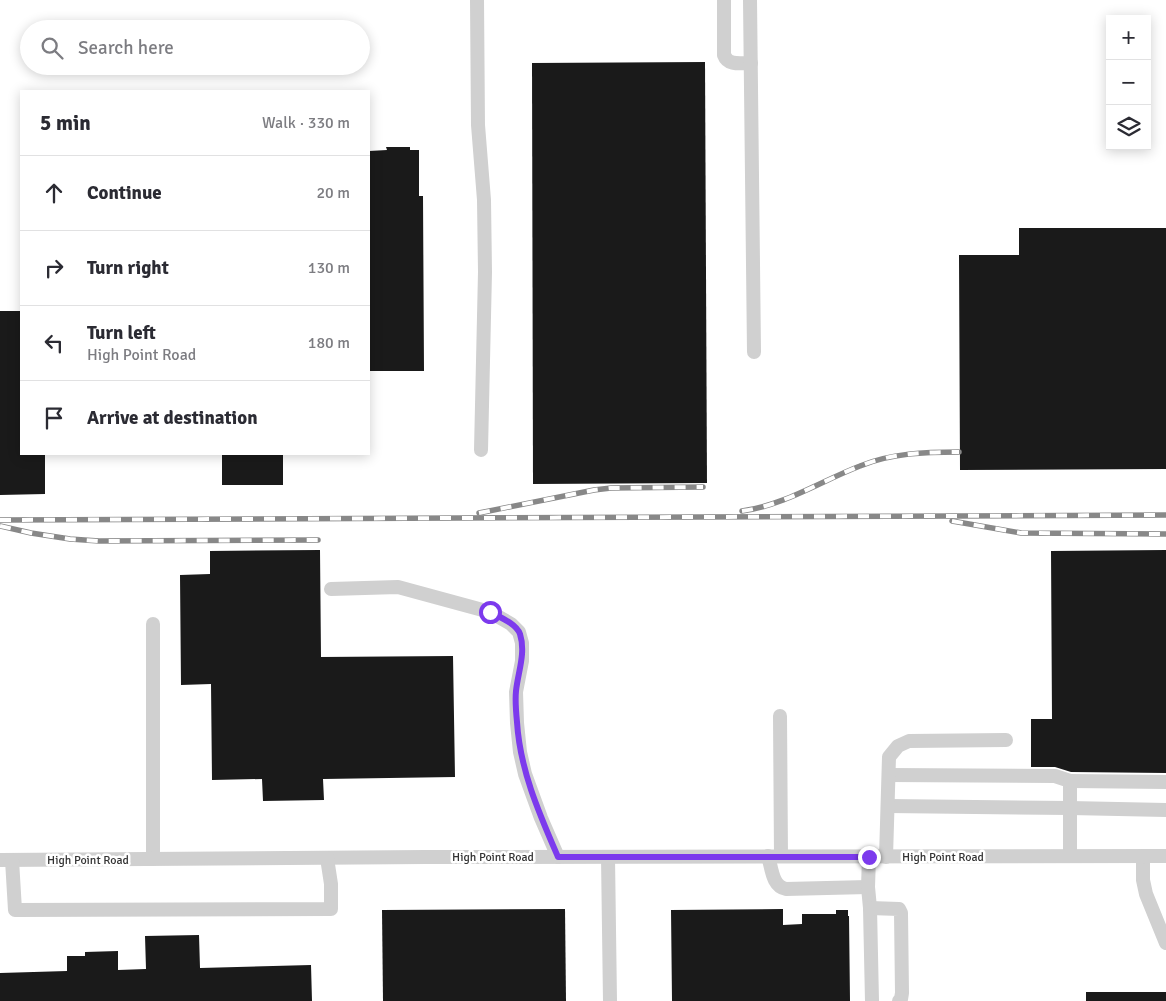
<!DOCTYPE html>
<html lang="en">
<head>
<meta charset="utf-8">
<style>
  :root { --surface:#fff; --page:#f2f2f3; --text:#2b2b33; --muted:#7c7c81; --line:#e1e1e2 }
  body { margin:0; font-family:Signika,sans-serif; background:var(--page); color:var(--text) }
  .controls { position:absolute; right:15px; top:15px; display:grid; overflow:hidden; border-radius:0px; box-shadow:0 2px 12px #0003 }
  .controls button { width:45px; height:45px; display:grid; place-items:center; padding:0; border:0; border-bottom:1px solid var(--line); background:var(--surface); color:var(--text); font:25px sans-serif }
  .stop { position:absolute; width:15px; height:15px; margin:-11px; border:4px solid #7c3aed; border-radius:50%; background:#fff }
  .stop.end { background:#7c3aed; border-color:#fff; box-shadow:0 1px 5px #0008 }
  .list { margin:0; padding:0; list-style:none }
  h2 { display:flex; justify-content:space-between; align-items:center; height:65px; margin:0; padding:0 20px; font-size:21px }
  h2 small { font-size:16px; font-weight:400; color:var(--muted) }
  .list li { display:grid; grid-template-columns:32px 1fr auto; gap:15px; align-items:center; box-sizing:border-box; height:75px; padding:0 20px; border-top:1px solid var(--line) }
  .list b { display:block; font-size:19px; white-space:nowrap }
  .list p { margin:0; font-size:16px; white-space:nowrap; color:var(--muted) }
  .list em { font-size:16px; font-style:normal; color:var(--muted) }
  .icon { flex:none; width:28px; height:28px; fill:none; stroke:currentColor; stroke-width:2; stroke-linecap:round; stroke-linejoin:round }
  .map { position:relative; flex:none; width:1166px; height:1001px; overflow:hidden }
  .search { position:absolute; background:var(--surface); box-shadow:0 2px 12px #0003; left:20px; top:20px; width:350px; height:55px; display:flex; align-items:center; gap:12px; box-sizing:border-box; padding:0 18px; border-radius:28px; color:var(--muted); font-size:19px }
  .panel { position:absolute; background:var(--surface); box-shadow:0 2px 12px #0003; left:20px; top:90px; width:350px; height:365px; border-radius:0px }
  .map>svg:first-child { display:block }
</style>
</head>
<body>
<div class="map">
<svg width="1166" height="1001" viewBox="0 0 1166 1001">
  <rect width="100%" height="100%" fill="#fff"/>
  <g fill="#1a1a1a">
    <path d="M705 62 707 483 533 484 532 63Z"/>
    <path d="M386 147H410V150H419V196H423L424 371H369V151L387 150Z"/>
    <path d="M1019 228H1166V469L960 470 959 255H1019Z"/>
    <path d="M0 311H21V454H45V494L0 495Z"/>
    <rect x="222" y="454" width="61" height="31"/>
    <path d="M320 550 321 657 453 656 455 777 323 779 324 800 263 801 262 779 212 780 211 684 181 685 180 575 210 574V551Z"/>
    <path d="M1166 550V773L1071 772 1055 767H1031V719H1052L1051 551Z"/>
    <path d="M565 909 566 1001H383L382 910Z"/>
    <path d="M783 909V925L802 924V914H836V910H848V916H849L850 1001H672L671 910Z"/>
    <path d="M199 935 200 968 311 965 312 1001H0V973L67 971V956H85V952L118 951V970L146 969 145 936Z"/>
    <rect x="1086" y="992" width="80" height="9"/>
  </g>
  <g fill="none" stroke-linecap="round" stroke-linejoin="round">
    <g stroke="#d0d0d0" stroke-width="14">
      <path d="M477 0 478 125 484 200 485 272 481 450"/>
      <path d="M724 0V55C728 66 741 63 751 63"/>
      <path d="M750 0 754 352"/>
      <path d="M331 589 398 587 490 612 511 624 519 632 522 643V661L516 692 517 723 520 752 525 774 541 818 558 857"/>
      <path d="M153 624V859"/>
      <path d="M780 716 781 856"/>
      <path d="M889 775 1055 776 1070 781V856"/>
      <path d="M1070 781 1166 782"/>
      <path d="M888 806 1070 808 1166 810"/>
      <path d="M768 856C772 869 772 886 786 889L868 887"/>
      <path d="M1143 856V880L1146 894 1166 943"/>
      <path d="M608 857 610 1001"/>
      <path d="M869 857 868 887 870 908 872 1001"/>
      <path d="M886 857 889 757 898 746 909 741 1006 740"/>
      <path d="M0 860 425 857 1166 856"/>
      <path d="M12 860 15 910 331 909V884L327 858"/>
      <path d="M870 908 899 909 901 913 902 993 901 999 899 1001"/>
    </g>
    <defs>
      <g id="rail">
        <path d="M742 511C785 505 821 481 860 466 891 453 926 452 959 452"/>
        <path d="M479 513 594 490 611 488 703 487"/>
        <path d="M0 520 1166 515"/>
        <path d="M952 521 1021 533 1166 534"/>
        <path d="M0 526 31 533 70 539 99 541 318 540"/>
      </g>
    </defs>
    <use href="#rail" stroke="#888" stroke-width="5.5"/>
    <use href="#rail" stroke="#fff" stroke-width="4" stroke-dasharray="11" stroke-linecap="butt"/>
  </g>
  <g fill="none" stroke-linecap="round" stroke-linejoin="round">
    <path stroke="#7c3aed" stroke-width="6" d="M490 612C499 617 516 623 520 634 526 653 518 672 516 691 515 701 516 712 517 722 520 770 539 813 558 857H869"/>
  </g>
  <g text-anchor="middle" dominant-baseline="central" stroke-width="5" stroke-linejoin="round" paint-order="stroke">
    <g font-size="12" fill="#333" stroke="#fff">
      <text x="493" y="857">High Point Road</text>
      <text x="943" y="857">High Point Road</text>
      <text x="88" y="860">High Point Road</text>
    </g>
  </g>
</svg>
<div class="controls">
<button>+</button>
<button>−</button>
<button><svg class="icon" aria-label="layers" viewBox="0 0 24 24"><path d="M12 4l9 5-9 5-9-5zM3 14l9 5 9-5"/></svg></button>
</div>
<div class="stop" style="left:490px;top:612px"></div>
<div class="stop end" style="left:869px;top:857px"></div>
<div class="search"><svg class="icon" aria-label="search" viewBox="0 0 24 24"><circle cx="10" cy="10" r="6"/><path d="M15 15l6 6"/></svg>Search here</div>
<section class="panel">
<h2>5 min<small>Walk · 330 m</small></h2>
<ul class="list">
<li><svg class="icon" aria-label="ahead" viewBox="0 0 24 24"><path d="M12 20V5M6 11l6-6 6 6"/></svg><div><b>Continue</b></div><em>20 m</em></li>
<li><svg class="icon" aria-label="right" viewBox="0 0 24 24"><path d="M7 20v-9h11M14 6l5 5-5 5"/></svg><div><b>Turn right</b></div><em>130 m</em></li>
<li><svg class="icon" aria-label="left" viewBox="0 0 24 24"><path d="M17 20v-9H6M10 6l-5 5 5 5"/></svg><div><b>Turn left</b><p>High Point Road</p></div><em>180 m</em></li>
<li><svg class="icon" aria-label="arrive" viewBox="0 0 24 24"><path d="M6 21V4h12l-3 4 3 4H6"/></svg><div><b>Arrive at destination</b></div></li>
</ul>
</section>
</div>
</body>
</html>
